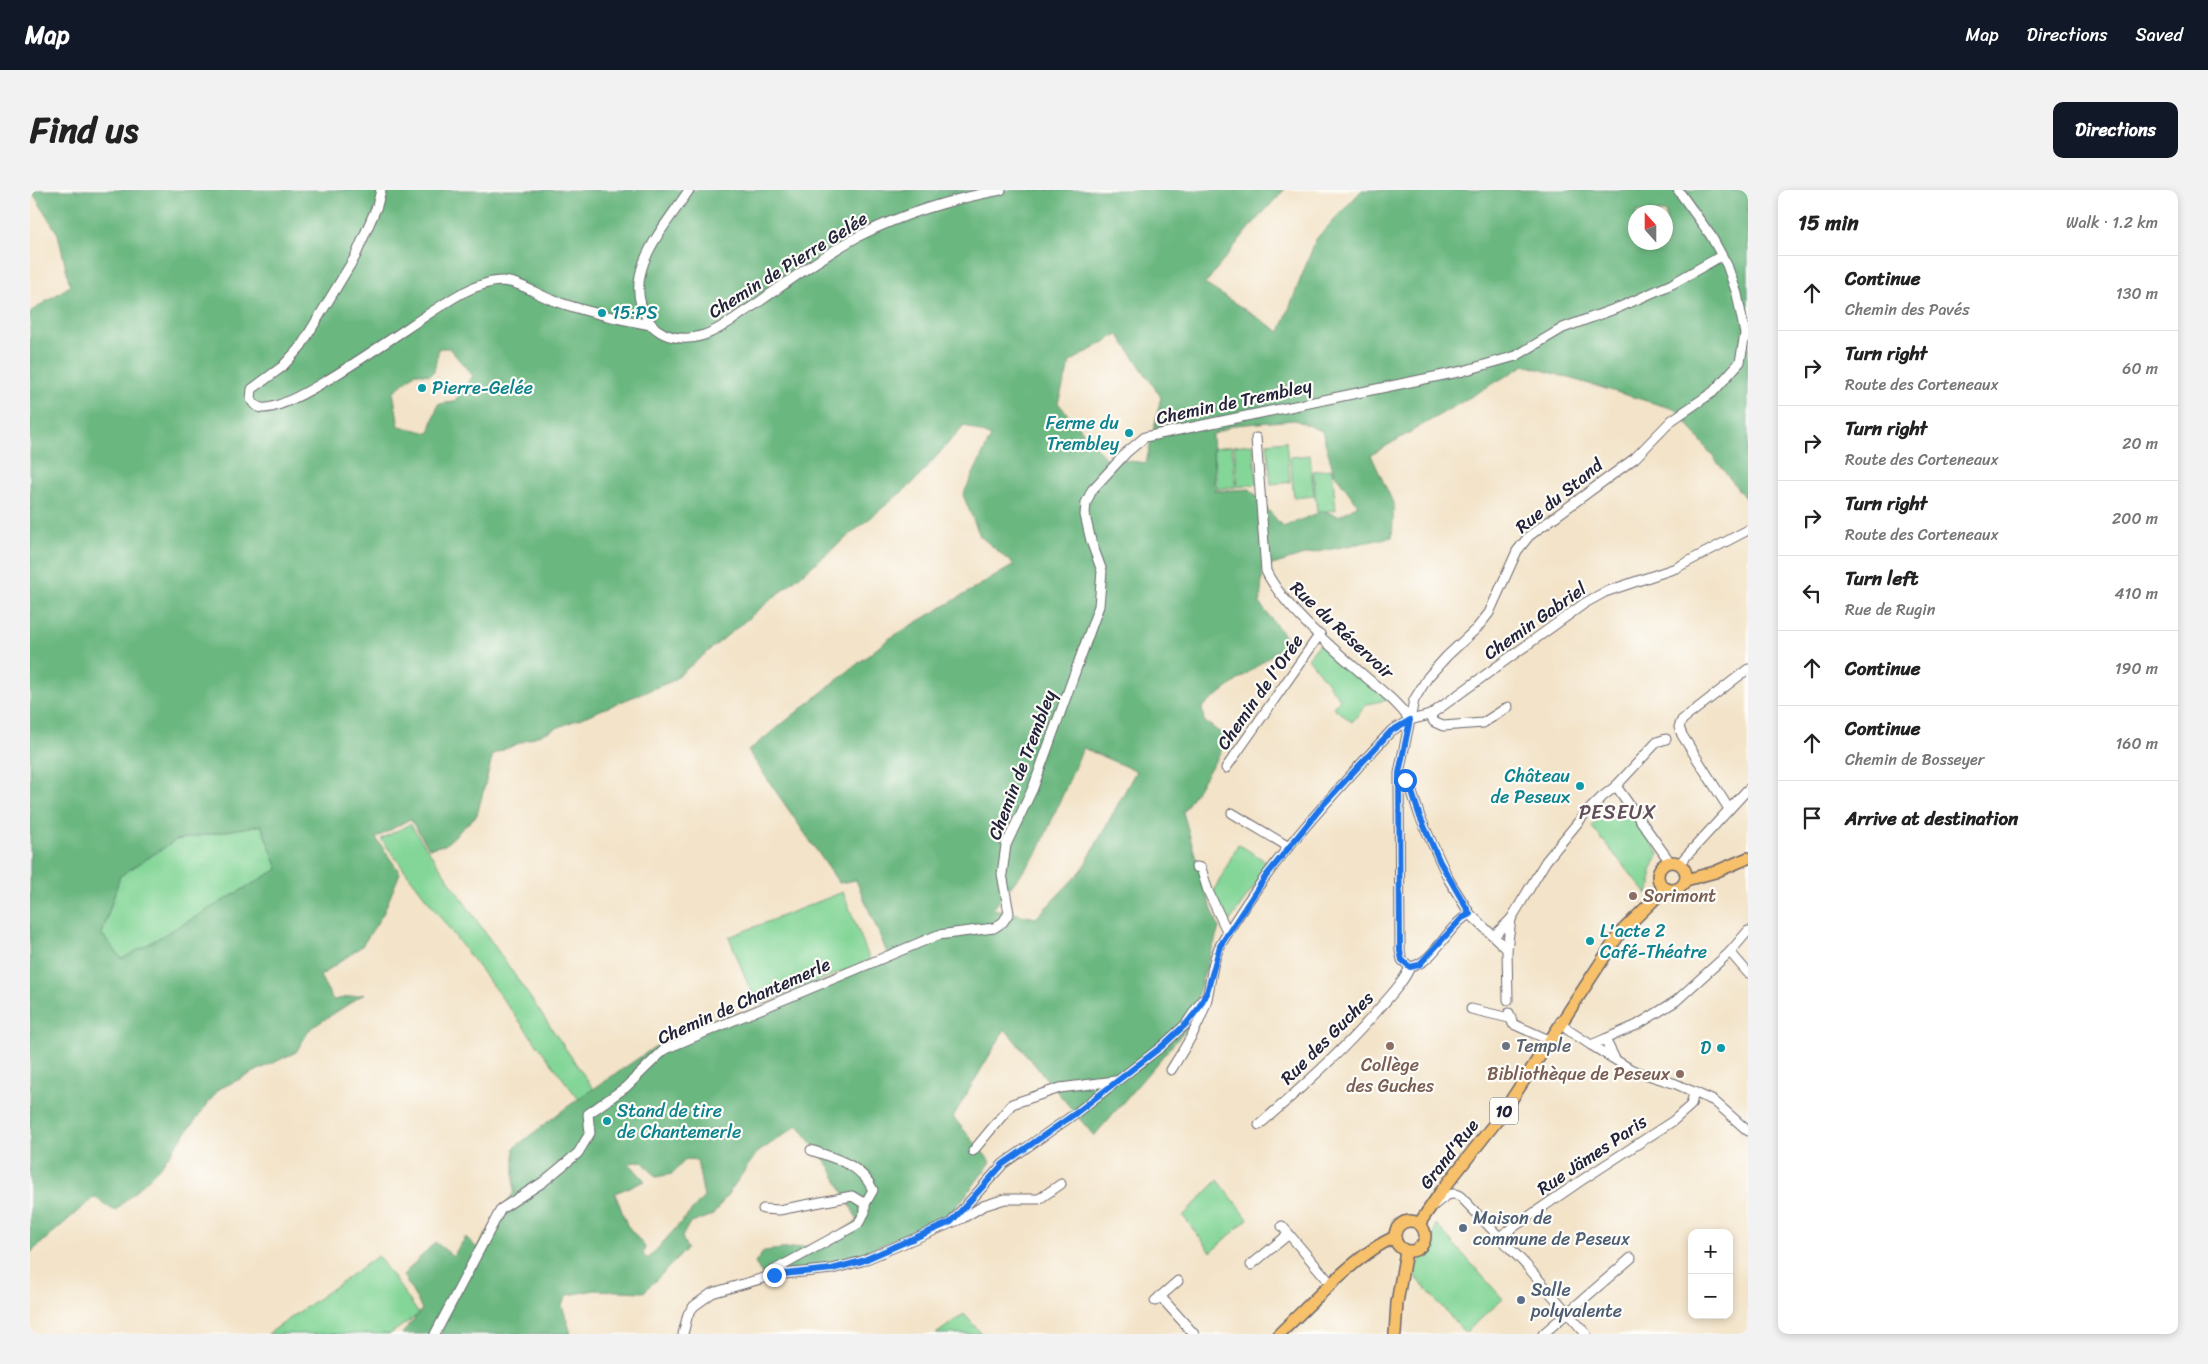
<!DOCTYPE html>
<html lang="en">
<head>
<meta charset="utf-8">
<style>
  :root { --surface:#fff; --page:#f2f2f2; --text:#222; --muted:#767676; --line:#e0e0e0; --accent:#111827 }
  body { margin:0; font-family:Sriracha,sans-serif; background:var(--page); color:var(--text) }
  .controls { position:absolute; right:15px; bottom:15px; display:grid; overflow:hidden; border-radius:10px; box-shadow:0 2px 8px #0003 }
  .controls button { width:45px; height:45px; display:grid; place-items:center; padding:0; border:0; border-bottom:1px solid var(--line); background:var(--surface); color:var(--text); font:25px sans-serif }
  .compass { position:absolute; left:1598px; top:15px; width:45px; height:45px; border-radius:50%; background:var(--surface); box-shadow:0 2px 8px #0003; rotate:339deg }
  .stop { position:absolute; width:15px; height:15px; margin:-11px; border:4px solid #1a73e8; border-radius:50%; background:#fff }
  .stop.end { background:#1a73e8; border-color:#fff; box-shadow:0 1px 5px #0008 }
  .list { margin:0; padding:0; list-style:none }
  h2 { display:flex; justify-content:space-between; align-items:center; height:65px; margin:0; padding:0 20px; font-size:21px }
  h2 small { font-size:16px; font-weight:400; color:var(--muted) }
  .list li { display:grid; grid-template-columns:32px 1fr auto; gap:15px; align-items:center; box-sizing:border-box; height:75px; padding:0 20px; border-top:1px solid var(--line) }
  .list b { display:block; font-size:19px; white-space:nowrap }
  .list p { margin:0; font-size:16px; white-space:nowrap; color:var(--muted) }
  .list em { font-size:16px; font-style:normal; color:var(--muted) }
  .icon { flex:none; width:28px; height:28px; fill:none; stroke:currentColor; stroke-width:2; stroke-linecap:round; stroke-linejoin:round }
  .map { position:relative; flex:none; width:1718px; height:1144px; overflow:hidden; border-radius:10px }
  header { display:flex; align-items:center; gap:30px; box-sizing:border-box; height:70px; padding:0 25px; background:var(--accent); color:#fff }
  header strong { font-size:24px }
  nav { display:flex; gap:28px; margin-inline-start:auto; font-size:18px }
  .intro { display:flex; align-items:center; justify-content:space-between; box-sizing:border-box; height:120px; padding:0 30px }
  h1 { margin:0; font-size:35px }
  .button { padding:12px 22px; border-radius:10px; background:var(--accent); color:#fff; font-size:18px; font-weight:700 }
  main { display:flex; gap:30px; padding:0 30px }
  aside { flex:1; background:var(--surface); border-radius:10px; box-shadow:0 2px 8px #0003 }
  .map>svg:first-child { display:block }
</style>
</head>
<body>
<header>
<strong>Map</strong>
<nav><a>Map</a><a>Directions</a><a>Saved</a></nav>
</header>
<div class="intro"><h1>Find us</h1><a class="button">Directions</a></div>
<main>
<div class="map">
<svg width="1718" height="1144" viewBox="0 0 1718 1144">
  <rect width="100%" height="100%" fill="#fdfcf7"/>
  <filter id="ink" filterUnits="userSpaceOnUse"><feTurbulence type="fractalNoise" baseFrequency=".02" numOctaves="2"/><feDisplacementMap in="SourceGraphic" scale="10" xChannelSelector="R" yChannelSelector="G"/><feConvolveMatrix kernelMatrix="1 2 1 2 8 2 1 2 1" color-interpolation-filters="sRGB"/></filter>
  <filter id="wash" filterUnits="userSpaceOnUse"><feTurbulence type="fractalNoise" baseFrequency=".0096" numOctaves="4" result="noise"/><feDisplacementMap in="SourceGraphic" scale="20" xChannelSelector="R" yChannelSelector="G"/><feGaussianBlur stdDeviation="1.12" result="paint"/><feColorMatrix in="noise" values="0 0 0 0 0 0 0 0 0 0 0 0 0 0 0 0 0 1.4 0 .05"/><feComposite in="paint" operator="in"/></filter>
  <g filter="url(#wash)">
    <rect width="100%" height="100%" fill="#f3e3c8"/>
    <g fill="#84d698" stroke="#537c6a">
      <path d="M1256 251 1260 292 1241 294 1237 253Z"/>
      <path d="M1223 254 1227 294 1208 297 1204 256Z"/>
      <path d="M1202 256 1206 297 1187 299 1183 258Z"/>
      <path d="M1280 265 1284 306 1264 308 1260 267Z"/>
      <path d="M1302 279 1306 320 1287 322 1283 281Z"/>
      <path d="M1291 452 1307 467 1304 472 1310 477 1315 472 1357 510 1337 514 1322 532 1303 517 1310 509 1278 468Z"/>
      <path d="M1591 606 1629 664 1621 680V697L1617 704 1561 636Z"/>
      <path d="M380 634 578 920 566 932 351 649Z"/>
      <path d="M231 635 248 679 92 770 72 744 90 686 146 650Z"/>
      <path d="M1208 654 1240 674 1199 732 1182 705Z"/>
      <path d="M813 702 840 770 727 816 699 747Z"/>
      <path d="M1188 990 1218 1029 1181 1062 1153 1026Z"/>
      <path d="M1406 1034 1473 1109 1435 1143C1417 1122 1398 1102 1380 1080L1400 1059Z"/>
      <path d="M348 1066 389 1124 360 1144H238Z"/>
      <path d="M934 1124 952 1144H906Z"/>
    </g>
    <path fill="#6bb780" stroke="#466c5e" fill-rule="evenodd" d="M1 0H1254L1218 39 1175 94 1250 142 1286 49 1332 0H1718V312L1647 220 1495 175 1341 265 1364 315 1362 347 1277 364 1233 378 1230 414 1259 452 1172 517 1174 531 1199 549 1153 622 1176 704 1189 738 1157 838 1064 946 975 839 923 927 961 972 919 1027 803 1075 732 1084 725 1073 734 1061 790 1055 828 1031 800 977 768 935 727 963 683 1025 659 1034 652 1047 657 1059 614 1102 565 1100 538 1105 532 1115 541 1144H372L392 1119 373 1085 405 1052 423 1066 436 1047 447 1058 484 1002V958L537 917 654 837 728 819 858 765 826 690 809 693 718 561 860 448 984 375 950 346 933 305 961 247 934 235 884 292 642 491 463 564 447 625 415 655 399 658 380 629 346 648 370 683 353 724 332 756 290 786 303 810 334 804 280 839 266 862 189 899 129 978 85 1021 64 1007 0 1063V122L40 96 28 44ZM1606 22H1636V52H1606ZM1088 144 1131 207 1116 273 1075 268 1028 213 1040 172ZM409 158H419L443 186 424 212 408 214 399 243 369 236 363 202 386 183 399 185 404 181ZM1265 230 1292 241 1304 283 1328 315 1309 326 1293 321 1253 337 1220 299 1185 301 1182 245 1204 235ZM1053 558 1106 581 1052 680 1006 728 963 719 1007 664ZM231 635 248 679 92 769 72 744 90 686 146 650ZM656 969 667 970 674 1007 618 1069 613 1065 615 1057 597 1035 585 1003 615 991 599 973 612 971 626 987 642 984Z"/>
  </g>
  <g filter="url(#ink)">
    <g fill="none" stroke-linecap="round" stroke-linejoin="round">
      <defs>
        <g id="minor">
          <path d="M351 0 347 16 325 67 271 156 252 177 222 199 221 209C223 214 226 217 232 218 265 222 394 123 432 103 444 97 458 91 472 91 491 92 507 105 525 111 556 122 588 129 621 135"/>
          <path d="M659 0C635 37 590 83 617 128 628 148 654 152 674 145 692 139 707 126 723 116 758 92 793 65 831 45 875 23 922 9 971 0"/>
          <path d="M1226 248 1236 381C1253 416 1300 456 1330 482 1348 498 1366 510 1380 530"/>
          <path d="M1400 525 1404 532 1413 536 1453 533 1478 517"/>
          <path d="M1196 578 1290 444"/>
          <path d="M1375 590 1379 593 1390 627 1419 690 1440 724 1477 759"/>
          <path d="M1586 596 1640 672"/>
          <path d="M1699 619 1652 545 1649 537 1652 530 1718 479"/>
          <path d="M1202 623 1259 657"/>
          <path d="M1649 674 1718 599"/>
          <path d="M1166 677 1171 678 1178 701 1198 743"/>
          <path d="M1464 746 1481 729 1516 671 1554 625 1572 607 1586 596 1627 552 1636 549"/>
          <path d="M1700 762 1718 783"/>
          <path d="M1380 777 1372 770 1370 761 1369 583 1384 510 1398 487 1417 466 1447 438 1459 423 1487 361 1499 346 1605 268 1642 230 1683 202 1710 172 1715 144 1707 104 1697 75 1681 46 1648 0"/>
          <path d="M1380 777C1406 772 1416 736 1440 724"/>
          <path d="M1478 810 1477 759 1481 729"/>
          <path d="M1441 819 1479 828"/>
          <path d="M1479 823 1483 834 1519 850"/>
          <path d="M1530 832 1538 840 1561 855"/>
          <path d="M1575 849 1561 855 1602 880 1646 894 1684 911 1718 941"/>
          <path d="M1584 867 1575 849 1607 835 1646 811 1700 762 1718 741"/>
          <path d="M1141 880C1154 859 1169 836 1176 813 1181 794 1181 772 1191 754 1236 675 1300 608 1361 541L1380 530 1400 525 1555 413 1575 402 1646 378 1718 340"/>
          <path d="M1229 935C1271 898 1312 862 1348 820 1360 806 1373 793 1380 777"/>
          <path d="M781 960C806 969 831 974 843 1000L835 1014"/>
          <path d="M943 961 982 914 1030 898 1085 891"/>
          <path d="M1404 1015C1412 1009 1421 999 1431 1007L1496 1075 1556 1144"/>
          <path d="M733 1019 749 1020 822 1006 835 1014V1022L828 1034 739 1083"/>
          <path d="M923 1030 973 974 1046 923 1131 857 1156 834 1172 810"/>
          <path d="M1252 1036 1302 1095"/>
          <path d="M1469 1047 1549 992 1643 931 1661 915 1664 902"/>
          <path d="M1221 1075 1259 1044"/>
          <path d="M1130 1106 1164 1144"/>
          <path d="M1125 1111 1148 1091"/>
          <path d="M405 1144 471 1019 513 992 548 963 560 943 558 924 596 897 635 859 908 745 964 738 973 732 979 723 972 684 976 655 1003 598 1069 416 1072 381 1061 351 1055 325 1056 313 1062 300 1074 287 1097 262 1115 247 1433 181 1486 166 1533 138 1590 117 1642 94 1691 66"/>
          <path d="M653 1144 658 1124 664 1116 682 1103 744 1085 802 1079 832 1071 933 1028 953 1016 975 1009H1009L1031 994"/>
          <path d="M1513 1144 1601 1068"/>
        </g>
        <g id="major">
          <circle cx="1642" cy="686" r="14"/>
          <path d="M1656 690 1685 682 1718 668"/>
          <circle cx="1380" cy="1046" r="15"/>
          <path d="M1389 1034 1410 1003 1472 924 1590 743 1635 699"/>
          <path d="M1249 1144C1280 1115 1327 1063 1365 1047"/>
          <path d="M1365 1144 1367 1113 1376 1061"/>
        </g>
      </defs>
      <use href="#minor" stroke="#6b666c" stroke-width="11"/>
      <use href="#major" stroke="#6b666c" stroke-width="14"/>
      <use href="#minor" stroke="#fff" stroke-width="9"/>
      <use href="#major" stroke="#f7c06b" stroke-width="11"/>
    </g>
  </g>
  <g fill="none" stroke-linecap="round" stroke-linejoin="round" filter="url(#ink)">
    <path stroke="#1a73e8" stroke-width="6" d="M744 1085 802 1079 832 1071 921 1032 973 974 1046 923 1131 857 1156 834 1168 819 1177 802 1190 756 1236 686 1293 615 1361 541 1380 530 1369 583 1370 761 1372 770 1380 777 1389 775 1432 728 1440 724 1410 672 1390 627 1379 593 1375 590"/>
  </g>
  <g fill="#0f9aa8" stroke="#fdfcf7" stroke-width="2">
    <circle cx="572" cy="123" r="5"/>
    <circle cx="392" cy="198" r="5"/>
    <circle cx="1099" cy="243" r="5"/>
    <circle cx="1550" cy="596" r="5"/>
    <circle cx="1560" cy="751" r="5"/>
    <circle cx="1691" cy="858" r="5"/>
    <circle cx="577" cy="931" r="5"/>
  </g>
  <g fill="#8d6e63" stroke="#fdfcf7" stroke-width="2">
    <circle cx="1603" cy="706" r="5"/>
    <circle cx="1360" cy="856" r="5"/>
    <circle cx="1650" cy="884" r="5"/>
  </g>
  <circle fill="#6b7280" stroke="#fdfcf7" stroke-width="2" cx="1476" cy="856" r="5"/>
  <g fill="#5c6f8a" stroke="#fdfcf7" stroke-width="2">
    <circle cx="1433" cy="1038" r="5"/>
    <circle cx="1491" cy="1110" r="5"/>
  </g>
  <g text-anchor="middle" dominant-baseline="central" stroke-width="4.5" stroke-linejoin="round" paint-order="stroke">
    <rect fill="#fdfcf7" stroke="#646373" stroke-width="1" x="1460" y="907.5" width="28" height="27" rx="4"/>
    <g font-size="16" font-weight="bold" fill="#22223b">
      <text x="1474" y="921">10</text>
    </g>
    <g font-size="18" fill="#22223b" stroke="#fdfcf7">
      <text transform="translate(758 75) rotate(-32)">Chemin de Pierre Gelée</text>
      <text transform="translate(1204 212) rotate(-12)">Chemin de Trembley</text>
      <text transform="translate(1529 306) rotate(-39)">Rue du Stand</text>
      <text transform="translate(1505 431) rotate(-35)">Chemin Gabriel</text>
      <text transform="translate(1312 440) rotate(43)">Rue du Réservoir</text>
      <text transform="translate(1230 502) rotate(-55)">Chemin de l'Orée</text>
      <text transform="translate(992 575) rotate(-69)">Chemin de Trembley</text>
      <text transform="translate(714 811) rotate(-24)">Chemin de Chantemerle</text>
      <text transform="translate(1297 848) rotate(-45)">Rue des Guches</text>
      <text transform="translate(1419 964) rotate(-52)">Grand'Rue</text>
      <text transform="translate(1562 965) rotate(-34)">Rue Jämes Paris</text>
    </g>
    <g font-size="18" fill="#0d838f" stroke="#fdfcf7" text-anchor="start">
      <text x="582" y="123">15·PS</text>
      <text x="402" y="198">Pierre-Gelée</text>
      <text x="1089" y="233" text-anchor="end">Ferme du<tspan x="1089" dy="21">Trembley</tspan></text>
      <text x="1540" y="586" text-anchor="end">Château<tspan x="1540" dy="21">de Peseux</tspan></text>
      <text x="1570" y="741">L'acte 2<tspan x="1570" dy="21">Café-Théatre</tspan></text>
      <text x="1681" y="858" text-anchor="end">D</text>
      <text x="587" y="921">Stand de tire<tspan x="587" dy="21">de Chantemerle</tspan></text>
    </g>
    <g font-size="18" fill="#785e54" stroke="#fdfcf7" text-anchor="start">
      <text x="1613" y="706">Sorimont</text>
      <text x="1360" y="875" text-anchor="middle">Collège<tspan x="1360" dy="21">des Guches</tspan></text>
      <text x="1640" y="884" text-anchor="end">Bibliothèque de Peseux</text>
    </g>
    <g font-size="18" fill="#5b616d" stroke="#fdfcf7" text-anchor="start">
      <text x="1486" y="856">Temple</text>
    </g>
    <g font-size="18" fill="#4e5e75" stroke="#fdfcf7" text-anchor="start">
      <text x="1443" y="1028">Maison de<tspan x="1443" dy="21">commune de Peseux</tspan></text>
      <text x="1501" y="1100">Salle<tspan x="1501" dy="21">polyvalente</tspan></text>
    </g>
    <g font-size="20" letter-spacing="1" fill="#604f5c" stroke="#fdfcf7">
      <text x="1588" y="622">PESEUX</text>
    </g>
  </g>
</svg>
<div class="controls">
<button>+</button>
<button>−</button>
</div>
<svg class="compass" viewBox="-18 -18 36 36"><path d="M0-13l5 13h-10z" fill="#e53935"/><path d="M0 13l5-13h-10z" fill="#767676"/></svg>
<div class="stop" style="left:1375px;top:590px"></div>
<div class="stop end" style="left:744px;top:1085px"></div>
</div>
<aside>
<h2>15 min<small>Walk · 1.2 km</small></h2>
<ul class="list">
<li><svg class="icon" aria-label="ahead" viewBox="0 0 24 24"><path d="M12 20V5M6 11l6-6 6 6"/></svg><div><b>Continue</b><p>Chemin des Pavés</p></div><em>130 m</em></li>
<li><svg class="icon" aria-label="right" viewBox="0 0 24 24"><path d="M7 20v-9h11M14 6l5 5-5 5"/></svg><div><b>Turn right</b><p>Route des Corteneaux</p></div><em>60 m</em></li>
<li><svg class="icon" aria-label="right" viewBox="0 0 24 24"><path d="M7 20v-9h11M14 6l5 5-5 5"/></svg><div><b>Turn right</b><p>Route des Corteneaux</p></div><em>20 m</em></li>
<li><svg class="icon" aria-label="right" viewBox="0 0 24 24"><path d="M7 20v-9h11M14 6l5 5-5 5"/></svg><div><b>Turn right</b><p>Route des Corteneaux</p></div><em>200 m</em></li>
<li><svg class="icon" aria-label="left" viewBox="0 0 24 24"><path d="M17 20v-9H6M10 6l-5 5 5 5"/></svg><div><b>Turn left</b><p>Rue de Rugin</p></div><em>410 m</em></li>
<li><svg class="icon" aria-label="ahead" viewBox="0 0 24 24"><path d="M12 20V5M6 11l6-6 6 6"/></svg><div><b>Continue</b></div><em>190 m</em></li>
<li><svg class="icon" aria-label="ahead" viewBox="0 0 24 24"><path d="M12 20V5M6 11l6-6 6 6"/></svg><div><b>Continue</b><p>Chemin de Bosseyer</p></div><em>160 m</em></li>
<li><svg class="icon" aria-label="arrive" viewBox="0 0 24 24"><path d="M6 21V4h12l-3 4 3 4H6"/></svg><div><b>Arrive at destination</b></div></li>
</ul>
</aside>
</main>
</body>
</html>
